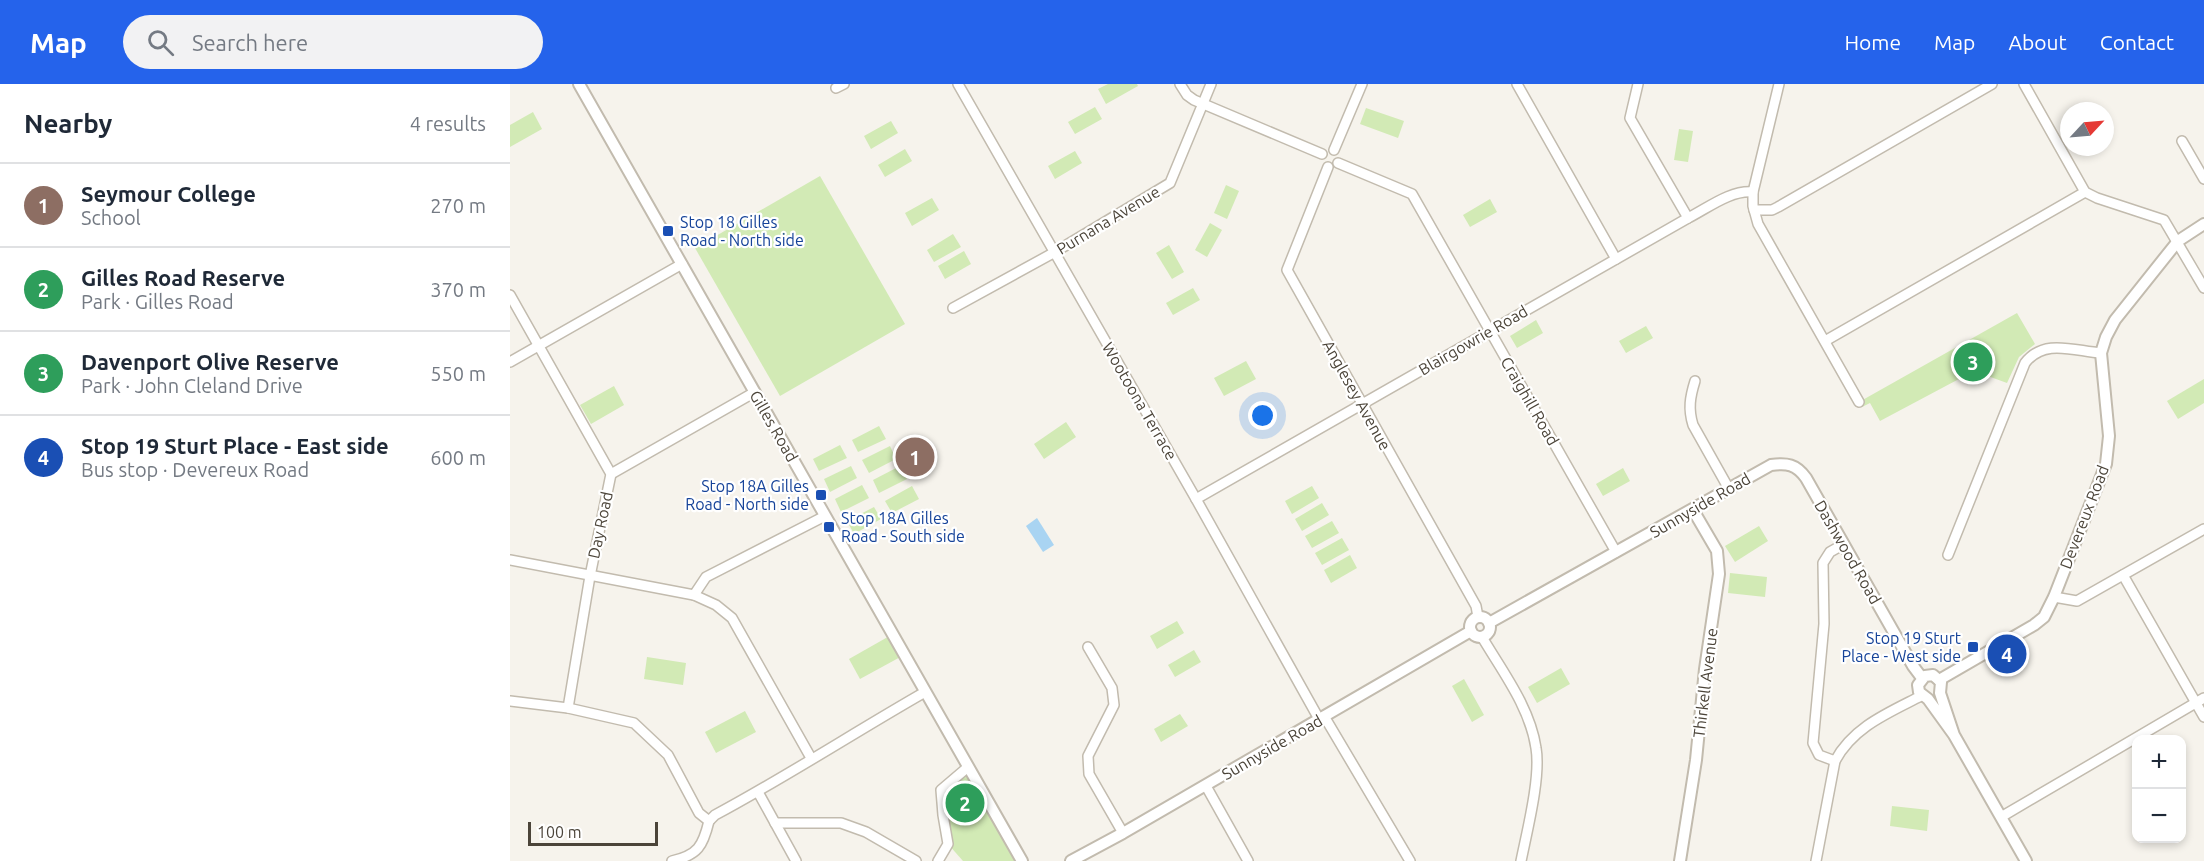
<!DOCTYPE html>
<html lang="en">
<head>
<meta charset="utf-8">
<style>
  :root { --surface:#fff; --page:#f2f2f3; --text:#1f2937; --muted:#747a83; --line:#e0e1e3; --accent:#2563eb }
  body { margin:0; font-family:Ubuntu,sans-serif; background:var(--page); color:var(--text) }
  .controls { position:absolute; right:18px; bottom:18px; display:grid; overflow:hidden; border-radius:12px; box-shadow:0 3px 9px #0003 }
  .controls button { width:54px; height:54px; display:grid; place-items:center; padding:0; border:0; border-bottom:2px solid var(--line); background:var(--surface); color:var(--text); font:30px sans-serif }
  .compass { position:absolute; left:1550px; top:18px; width:54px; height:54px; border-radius:50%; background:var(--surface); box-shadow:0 3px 9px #0003; rotate:64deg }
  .scale { position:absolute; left:18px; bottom:15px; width:130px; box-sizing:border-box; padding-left:6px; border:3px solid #4b4439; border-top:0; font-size:16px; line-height:21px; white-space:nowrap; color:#4b4439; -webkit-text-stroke:4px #fff; paint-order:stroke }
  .you { position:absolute; left:753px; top:332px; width:21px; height:21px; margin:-15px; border:4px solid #fff; border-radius:50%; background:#1a73e8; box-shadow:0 0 0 9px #1a73e833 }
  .badge { display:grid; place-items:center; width:39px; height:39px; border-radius:50%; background:var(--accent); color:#fff; font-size:20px; font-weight:700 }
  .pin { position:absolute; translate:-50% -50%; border:3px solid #fff; box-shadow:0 2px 6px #0006 }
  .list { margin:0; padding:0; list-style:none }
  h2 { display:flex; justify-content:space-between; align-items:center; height:78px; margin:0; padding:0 24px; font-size:26px }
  h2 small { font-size:20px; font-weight:400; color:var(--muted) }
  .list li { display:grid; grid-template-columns:39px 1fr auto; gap:18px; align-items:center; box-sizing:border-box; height:84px; padding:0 24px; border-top:2px solid var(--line) }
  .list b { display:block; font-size:22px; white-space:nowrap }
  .list p { margin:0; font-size:20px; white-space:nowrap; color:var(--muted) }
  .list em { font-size:20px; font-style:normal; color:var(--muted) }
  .icon { flex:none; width:33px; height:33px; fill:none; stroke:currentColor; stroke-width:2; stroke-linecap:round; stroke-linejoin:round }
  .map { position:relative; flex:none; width:1694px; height:777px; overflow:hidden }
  header { display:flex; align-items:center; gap:36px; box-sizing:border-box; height:84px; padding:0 30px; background:var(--accent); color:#fff }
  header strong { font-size:28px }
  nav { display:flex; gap:33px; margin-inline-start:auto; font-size:21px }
  .search { width:420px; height:54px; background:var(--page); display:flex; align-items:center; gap:15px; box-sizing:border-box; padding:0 21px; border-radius:33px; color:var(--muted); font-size:22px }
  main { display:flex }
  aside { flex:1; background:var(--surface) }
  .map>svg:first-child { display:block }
</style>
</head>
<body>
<header>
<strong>Map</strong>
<div class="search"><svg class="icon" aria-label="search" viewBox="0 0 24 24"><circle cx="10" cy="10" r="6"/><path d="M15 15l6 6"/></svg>Search here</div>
<nav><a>Home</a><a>Map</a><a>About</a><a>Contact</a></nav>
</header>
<main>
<aside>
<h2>Nearby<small>4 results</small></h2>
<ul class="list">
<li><span class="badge" style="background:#8d6e63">1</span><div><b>Seymour College</b><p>School</p></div><em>270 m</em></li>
<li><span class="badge" style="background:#2e9e5b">2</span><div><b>Gilles Road Reserve</b><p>Park · Gilles Road</p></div><em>370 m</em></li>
<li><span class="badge" style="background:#2e9e5b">3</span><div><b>Davenport Olive Reserve</b><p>Park · John Cleland Drive</p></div><em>550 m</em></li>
<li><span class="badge" style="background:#1a4fb4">4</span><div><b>Stop 19 Sturt Place - East side</b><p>Bus stop · Devereux Road</p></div><em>600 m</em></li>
</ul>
</aside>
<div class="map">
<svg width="1694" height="777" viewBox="0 0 1694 777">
  <rect width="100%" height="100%" fill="#f6f3ec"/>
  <g fill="#d2eab5">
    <path d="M598 0H627L628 2 596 20 588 5Z"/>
    <path d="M585 23 592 35 565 50 558 38Z"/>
    <path d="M856 24 894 37 888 54 850 40Z"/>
    <path d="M23 28 32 45 0 63V41Z"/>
    <path d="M381 37 388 49 361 65 354 52Z"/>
    <path d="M1169 45 1183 47 1178 78 1164 76Z"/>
    <path d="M395 65 402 77 375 93 368 81Z"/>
    <path d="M565 67 572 79 545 95 538 82Z"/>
    <path d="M310 92 395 240 270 312 185 164Z"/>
    <path d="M716 101 729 107 717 135 704 129Z"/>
    <path d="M422 114 429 126 402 142 395 129Z"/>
    <path d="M980 115 987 128 960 143 953 131Z"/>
    <path d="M700 139 712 146 697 173 685 166Z"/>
    <path d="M443 150 451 163 424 178 417 166Z"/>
    <path d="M659 161 674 188 662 195 646 169Z"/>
    <path d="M454 167 461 180 435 195 428 182Z"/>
    <path d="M683 204 690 216 663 231 656 219Z"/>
    <path d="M1507 229 1525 260 1509 273 1497 299 1464 287 1370 337 1360 319 1352 323 1349 318Z"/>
    <path d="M1026 236 1033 249 1007 264 1000 252Z"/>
    <path d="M1136 242 1143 254 1116 269 1109 257Z"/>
    <path d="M736 277 746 295 714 312 704 294Z"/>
    <path d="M1694 295V319L1668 335 1657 317Z"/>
    <path d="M104 302 114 321 81 340 70 321Z"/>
    <path d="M556 338 566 353 534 375 524 360Z"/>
    <path d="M369 342 376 355 348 368 342 356Z"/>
    <path d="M330 361 337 374 309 387 303 375Z"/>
    <path d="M380 362 386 375 359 389 352 376Z"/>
    <path d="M341 382 347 394 320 408 314 395Z"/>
    <path d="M390 382 397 395 369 409 363 396Z"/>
    <path d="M1113 384 1120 397 1093 412 1086 400Z"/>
    <path d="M352 401 359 414 331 428 325 415Z"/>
    <path d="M402 402 409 415 382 429 375 417Z"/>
    <path d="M802 402 809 414 782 430 775 417Z"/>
    <path d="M812 419 819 431 792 447 785 435Z"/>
    <path d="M364 423 371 435 344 450 337 437Z"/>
    <path d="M822 437 829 449 802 464 795 452Z"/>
    <path d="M1249 442 1258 457 1225 478 1215 462Z"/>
    <path d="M832 454 839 466 812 481 805 469Z"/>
    <path d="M840 471 847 484 821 499 814 486Z"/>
    <path d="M1220 489 1257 493 1255 513 1218 509Z"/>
    <path d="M667 537 674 549 647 565 640 552Z"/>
    <path d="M383 550 394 571 350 595 339 575Z"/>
    <path d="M684 566 691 578 665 593 658 581Z"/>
    <path d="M137 573 176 579 173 601 134 595Z"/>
    <path d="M1051 584 1060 600 1027 619 1018 603Z"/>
    <path d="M954 595 974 631 962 638 942 602Z"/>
    <path d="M235 627 246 648 206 669 195 648Z"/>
    <path d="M670 630 678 642 651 658 644 645Z"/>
    <path d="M458 683 512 777H453L438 760 431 706Z"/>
    <path d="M1382 722 1419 726 1417 747 1380 742Z"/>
  </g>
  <path fill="#a9d4f2" d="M527 434 544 461 533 468 516 442Z"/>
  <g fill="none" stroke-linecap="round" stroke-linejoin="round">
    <defs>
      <g id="minor">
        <path d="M448 0 686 415 809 635"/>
        <path d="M670 0 677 11 684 16 812 70"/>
        <path d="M1007 0 1106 175"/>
        <path d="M1128 0 1120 34 1178 134"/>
        <path d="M1269 0 1243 108V122L1248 140 1349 318"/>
        <path d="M1514 0 1575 108 1587 114 1654 136 1694 204"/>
        <path d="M326 4 334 0"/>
        <path d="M1672 57 1694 95"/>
        <path d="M824 66 852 0"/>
        <path d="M828 79 902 110 1106 468"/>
        <path d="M818 83 777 186 966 522 968 533"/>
        <path d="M1244 126H1262L1268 123 1482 0"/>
        <path d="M0 211 101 390 80 492 58 624"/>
        <path d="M443 224 545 168 660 99 701 0"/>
        <path d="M1315 257 1575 108"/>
        <path d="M0 278 172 180"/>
        <path d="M1185 297C1180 313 1178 325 1183 341L1219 405"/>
        <path d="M101 390 245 308"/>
        <path d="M686 415 1178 134C1198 124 1220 106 1243 108"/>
        <path d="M1438 471 1515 279C1534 254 1564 267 1591 269"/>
        <path d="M0 476 184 511 196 493 315 432"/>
        <path d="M1613 491 1694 633"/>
        <path d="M184 511 206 521 222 534 301 674"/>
        <path d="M1544 513 1567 517 1694 445"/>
        <path d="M972 553C992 587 1020 623 1026 664 1031 693 1017 747 1011 777"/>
        <path d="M578 563 602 604 604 621 578 672 579 690 613 749"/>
        <path d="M0 617 58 624 124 639 158 671 189 729 199 737"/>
        <path d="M814 632 900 777"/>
        <path d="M1325 677 1309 671 1303 659 1314 540 1313 479 1320 468 1334 460"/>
        <path d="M696 702 738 777"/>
        <path d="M248 708 286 777"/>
        <path d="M1491 733 1694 614"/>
        <path d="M199 737 205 731C276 693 345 648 415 608"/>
        <path d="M265 739H331L356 748 406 777"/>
        <path d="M162 777C188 771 193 762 199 737"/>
        <path d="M428 777 438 760 433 731 431 706 458 683"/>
        <path d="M1306 777 1325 677C1343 643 1378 629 1411 612"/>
      </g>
      <g id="tertiary">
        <path d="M69 0 512 777"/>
        <circle cx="970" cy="543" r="10"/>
        <path d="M979 539 1261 381C1277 379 1286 380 1296 394L1403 582 1412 594"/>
        <path d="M1429 596 1524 541 1534 533 1544 513 1596 380 1599 352 1591 269 1596 253 1605 236 1668 157 1694 140"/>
        <path d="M1444 651 1430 609 1431 598 1423 591 1415 592 1408 601 1409 608 1418 615 1444 651 1516 777"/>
        <path d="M561 777 613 749 961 547"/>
        <path d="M1170 777 1186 676 1195 585 1209 490 1207 467 1183 426"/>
      </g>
    </defs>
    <use href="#minor" stroke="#c2bbae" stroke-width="12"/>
    <use href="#tertiary" stroke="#c2bbae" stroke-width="14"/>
    <use href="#minor" stroke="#fff" stroke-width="9"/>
    <use href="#tertiary" stroke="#fff" stroke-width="10"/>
  </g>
  <g fill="#1a4fb4" stroke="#fff" stroke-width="2">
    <rect x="152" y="141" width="12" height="12" rx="3"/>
    <rect x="305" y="405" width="12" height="12" rx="3"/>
    <rect x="313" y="437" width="12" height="12" rx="3"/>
    <rect x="1457" y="557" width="12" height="12" rx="3"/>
  </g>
  <g text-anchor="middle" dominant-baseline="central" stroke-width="4.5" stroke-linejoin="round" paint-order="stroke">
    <g font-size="16" fill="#4b4439" stroke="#fff">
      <text transform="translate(598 136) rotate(-31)">Purnana Avenue</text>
      <text transform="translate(963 256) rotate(-30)">Blairgowrie Road</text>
      <text transform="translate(847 311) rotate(61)">Anglesey Avenue</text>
      <text transform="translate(630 317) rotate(60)">Wootoona Terrace</text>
      <text transform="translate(1020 317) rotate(60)">Craighill Road</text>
      <text transform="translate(264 342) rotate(60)">Gilles Road</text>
      <text transform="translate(1190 421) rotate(-30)">Sunnyside Road</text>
      <text transform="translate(1574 433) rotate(-69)">Devereux Road</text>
      <text transform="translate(90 441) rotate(-78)">Day Road</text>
      <text transform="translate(1338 468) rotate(60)">Dashwood Road</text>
      <text transform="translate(1195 599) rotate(-83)">Thirkell Avenue</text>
      <text transform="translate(762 663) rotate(-30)">Sunnyside Road</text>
    </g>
    <g font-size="16" fill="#164399" stroke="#fff" text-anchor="start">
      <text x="170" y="138">Stop 18 Gilles<tspan x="170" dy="18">Road - North side</tspan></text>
      <text x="299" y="402" text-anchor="end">Stop 18A Gilles<tspan x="299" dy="18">Road - North side</tspan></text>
      <text x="331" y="434">Stop 18A Gilles<tspan x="331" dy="18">Road - South side</tspan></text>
      <text x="1451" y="554" text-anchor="end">Stop 19 Sturt<tspan x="1451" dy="18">Place - West side</tspan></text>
    </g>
  </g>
</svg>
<div class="controls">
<button>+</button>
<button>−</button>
</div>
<svg class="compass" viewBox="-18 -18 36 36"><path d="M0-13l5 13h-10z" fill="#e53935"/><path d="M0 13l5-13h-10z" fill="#747a83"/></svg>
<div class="scale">100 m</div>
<div class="you"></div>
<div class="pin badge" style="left:405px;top:373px;background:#8d6e63">1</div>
<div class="pin badge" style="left:455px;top:719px;background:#2e9e5b">2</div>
<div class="pin badge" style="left:1463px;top:278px;background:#2e9e5b">3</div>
<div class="pin badge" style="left:1497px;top:570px;background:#1a4fb4">4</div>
</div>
</main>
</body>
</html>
